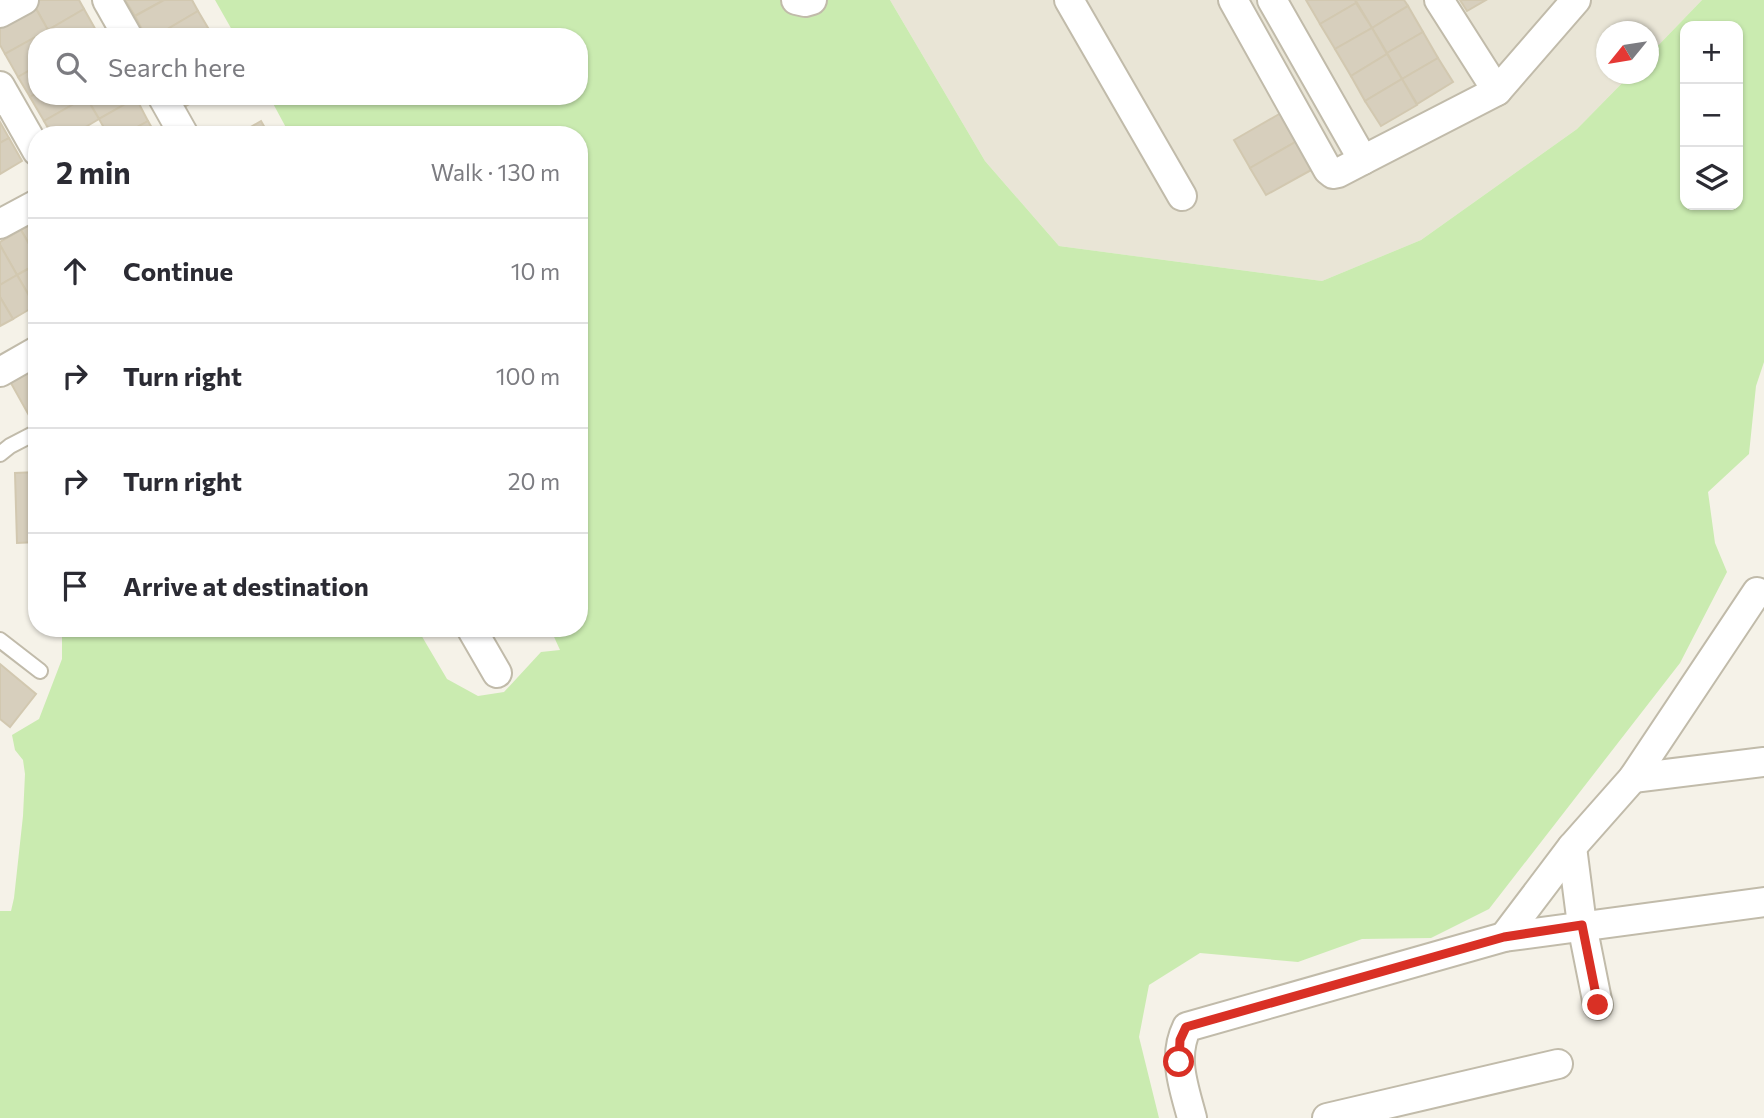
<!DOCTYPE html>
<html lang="en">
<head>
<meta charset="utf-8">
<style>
  :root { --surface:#fff; --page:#f7f7f7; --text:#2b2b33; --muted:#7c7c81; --line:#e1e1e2 }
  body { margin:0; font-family:Commissioner,sans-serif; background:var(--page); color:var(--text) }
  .controls { position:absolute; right:21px; top:21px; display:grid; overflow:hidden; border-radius:14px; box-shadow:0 2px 5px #0004 }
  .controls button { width:63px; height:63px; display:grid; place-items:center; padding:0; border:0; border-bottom:2px solid var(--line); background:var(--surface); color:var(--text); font:35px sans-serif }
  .compass { position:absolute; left:1596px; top:21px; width:63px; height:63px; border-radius:50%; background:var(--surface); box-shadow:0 2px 5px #0004; rotate:240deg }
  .stop { position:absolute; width:21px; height:21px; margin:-16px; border:5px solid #d93025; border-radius:50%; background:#fff }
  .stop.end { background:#d93025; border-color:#fff; box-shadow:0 2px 7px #0008 }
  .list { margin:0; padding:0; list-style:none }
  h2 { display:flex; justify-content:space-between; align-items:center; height:91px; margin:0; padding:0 28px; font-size:30px }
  h2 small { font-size:23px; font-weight:400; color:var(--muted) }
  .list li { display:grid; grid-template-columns:46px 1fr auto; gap:21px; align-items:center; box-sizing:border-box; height:105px; padding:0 28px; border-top:2px solid var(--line) }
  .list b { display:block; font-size:26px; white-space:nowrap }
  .list em { font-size:23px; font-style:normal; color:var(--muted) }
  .icon { flex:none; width:38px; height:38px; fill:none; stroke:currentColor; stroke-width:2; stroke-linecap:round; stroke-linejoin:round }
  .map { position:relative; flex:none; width:1764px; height:1118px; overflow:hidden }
  .search { position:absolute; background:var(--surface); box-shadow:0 2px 5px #0004; left:28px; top:28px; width:560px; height:77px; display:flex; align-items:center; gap:18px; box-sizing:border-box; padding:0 24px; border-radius:28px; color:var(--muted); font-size:26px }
  .panel { position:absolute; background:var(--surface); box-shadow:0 2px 5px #0004; left:28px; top:126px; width:560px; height:511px; border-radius:28px }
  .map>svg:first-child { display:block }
</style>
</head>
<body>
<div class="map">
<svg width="1764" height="1118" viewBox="0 0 1764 1118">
  <rect width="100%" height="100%" fill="#f5f2e8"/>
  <path fill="#e9e5d6" d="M890 0H1702L1649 55 1648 32H1606V74H1631L1577 129 1421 240 1322 281 1059 246 985 161Z"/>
  <path fill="#caebb0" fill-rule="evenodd" d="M215 0H890L985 161 1059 246 1322 281 1421 240 1577 129 1631 74H1648L1649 55 1702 0H1764V362L1756 386 1749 454 1708 492 1715 543 1727 572 1680 663 1489 909 1431 938 1362 939 1298 962 1200 953 1149 985 1139 1037 1159 1118H0V911H11L14 898 23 816 25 774 23 760 15 750 12 735 39 719 62 659V628H417L447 679 478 696 504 692 541 652 560 650 550 628H579V135H290L269 96H579V37H236ZM1685 26H1738V205H1685Z"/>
  <g fill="#d7cfbd" stroke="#d2c8b0" stroke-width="2">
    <path d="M38 0H79L84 9 48 30 33 3Z"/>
    <path d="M125 0H164L135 16Z"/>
    <path d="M164 0H192L198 11 154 37H146L135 16Z"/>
    <path d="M1306 0H1355L1356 3 1320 24Z"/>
    <path d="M1357 0H1404L1408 6 1372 28 1356 1Z"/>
    <path d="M1460 0H1486L1467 11Z"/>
    <path d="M1356 3 1372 28 1335 49 1320 24Z"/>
    <path d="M1408 6 1423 32 1387 53 1372 28Z"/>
    <path d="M35 7 48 30 5 54 0 45V27Z"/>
    <path d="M84 9 97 32 88 37H52L48 30Z"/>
    <path d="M198 11 211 33 204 37H154Z"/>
    <path d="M1372 28 1387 54 1351 76 1335 49Z"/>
    <path d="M48 30 52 37H37V66L18 77 5 54Z"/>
    <path d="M1423 32 1438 58 1402 79 1387 53Z"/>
    <path d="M1387 54 1402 79 1365 101 1351 76Z"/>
    <path d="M1438 58 1453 82 1417 104 1402 79Z"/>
    <path d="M37 66V93L30 97 18 77Z"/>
    <path d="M1402 79 1417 105 1381 126 1365 101Z"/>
    <path d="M37 93V96L86 97 44 121 30 97Z"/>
    <path d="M135 96 136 98 99 119 86 97Z"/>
    <path d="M180 96H204L186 106Z"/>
    <path d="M86 97 99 119 72 135H52L44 121Z"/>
    <path d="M136 98 148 121 123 135H108L99 119Z"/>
    <path d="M1281 113 1297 141 1250 168 1234 140Z"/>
    <path d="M148 121 156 135H123Z"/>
    <path d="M261 121 269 135H237Z"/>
    <path d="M0 122 9 138 0 143Z"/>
    <path d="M9 138 22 161 0 174V143Z"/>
    <path d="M1297 141 1313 169 1266 195 1250 168Z"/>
    <path d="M37 221V258L21 230Z"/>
    <path d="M21 230 37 258V264L17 275 0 245V242Z"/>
    <path d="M0 245 17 275 0 285Z"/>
    <path d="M37 264V305L35 306 17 275Z"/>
    <path d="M17 275 35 306 13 319 0 297V285Z"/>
    <path d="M0 297 13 319 0 326Z"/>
    <path d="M37 360V416L31 419 7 376Z"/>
    <path d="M37 472V542L17 543 15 473Z"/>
    <path d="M0 664 36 694 10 727 0 719Z"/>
  </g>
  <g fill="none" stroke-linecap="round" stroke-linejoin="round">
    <defs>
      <g id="lane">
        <path d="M0 454 10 446 37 432"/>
        <path d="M0 640 40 671"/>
      </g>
      <g id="street">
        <path d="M107 0 128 37"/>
        <path d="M796 0 805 2 812 0"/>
        <path d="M1069 0 1182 196"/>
        <path d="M1233 0 1328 170 1333 174 1338 173 1363 160 1272 0"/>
        <path d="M1439 0 1497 91"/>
        <path d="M0 13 24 0"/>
        <path d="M0 86 37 151"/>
        <path d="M162 96 184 135"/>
        <path d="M1363 160 1497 91 1576 0"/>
        <path d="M0 224 37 204"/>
        <path d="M0 372 37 351"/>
        <path d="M471 628 497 673"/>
        <path d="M1633 778 1764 762"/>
        <path d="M1572 847 1582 925 1598 1005"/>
        <path d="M1504 937 1572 847 1633 778 1757 592"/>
        <path d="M1192 1118C1184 1087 1172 1058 1187 1027L1504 937 1764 902"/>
        <path d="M1327 1118 1558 1064"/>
      </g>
    </defs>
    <use href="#lane" stroke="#c1bbaa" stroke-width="18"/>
    <use href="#street" stroke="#c1bbaa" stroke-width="32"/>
    <use href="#lane" stroke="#fff" stroke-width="14"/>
    <use href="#street" stroke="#fff" stroke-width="28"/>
  </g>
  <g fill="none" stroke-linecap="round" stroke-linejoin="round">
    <path stroke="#d93025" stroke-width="9" d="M1179 1062 1180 1040 1186 1027 1504 937 1582 925 1598 1005"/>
  </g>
</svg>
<div class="controls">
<button>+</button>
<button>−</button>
<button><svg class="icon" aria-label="layers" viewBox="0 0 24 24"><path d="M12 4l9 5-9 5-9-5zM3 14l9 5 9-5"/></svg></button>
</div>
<svg class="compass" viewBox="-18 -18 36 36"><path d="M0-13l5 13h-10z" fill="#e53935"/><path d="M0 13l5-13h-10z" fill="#7c7c81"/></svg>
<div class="stop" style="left:1179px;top:1062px"></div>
<div class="stop end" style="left:1598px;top:1005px"></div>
<div class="search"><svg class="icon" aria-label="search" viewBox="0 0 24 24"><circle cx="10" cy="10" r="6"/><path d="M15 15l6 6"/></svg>Search here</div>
<section class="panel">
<h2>2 min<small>Walk · 130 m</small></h2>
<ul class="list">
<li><svg class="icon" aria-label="ahead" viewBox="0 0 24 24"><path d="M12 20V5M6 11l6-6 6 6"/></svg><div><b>Continue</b></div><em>10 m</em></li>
<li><svg class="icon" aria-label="right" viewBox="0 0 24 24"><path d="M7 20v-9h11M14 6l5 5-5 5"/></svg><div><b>Turn right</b></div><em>100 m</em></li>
<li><svg class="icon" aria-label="right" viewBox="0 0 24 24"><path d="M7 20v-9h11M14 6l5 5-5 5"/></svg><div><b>Turn right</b></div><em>20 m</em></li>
<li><svg class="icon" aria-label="arrive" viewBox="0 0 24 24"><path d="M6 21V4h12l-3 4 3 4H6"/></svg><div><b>Arrive at destination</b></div></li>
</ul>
</section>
</div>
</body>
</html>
